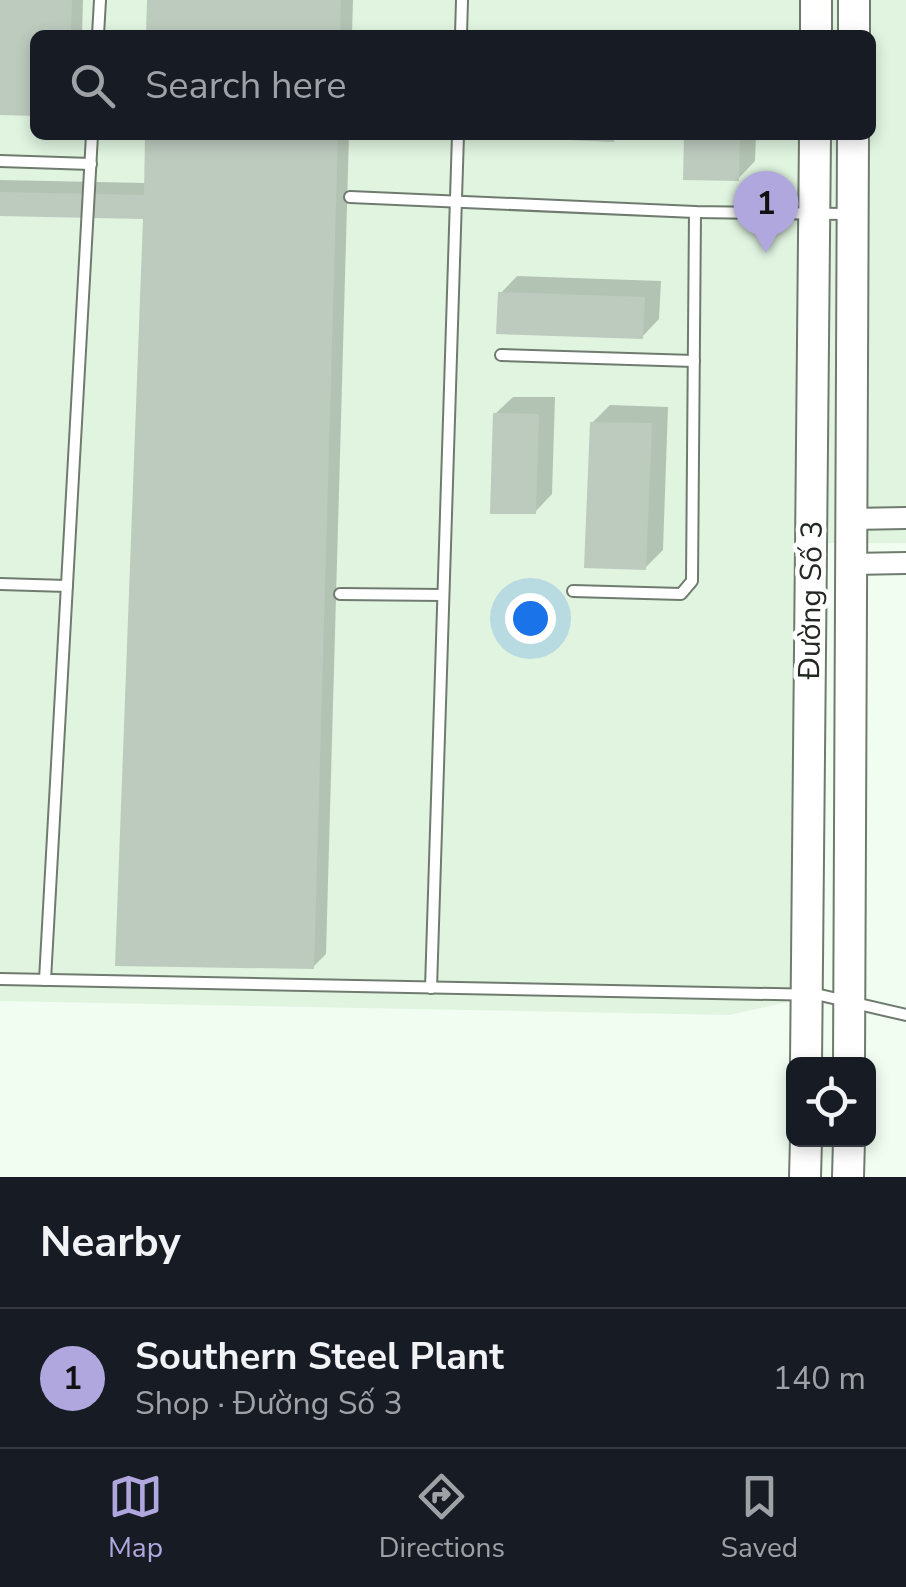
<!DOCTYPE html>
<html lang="en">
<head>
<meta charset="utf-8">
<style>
  :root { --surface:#171b24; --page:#242831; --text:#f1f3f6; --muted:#9ea1a6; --line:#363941; --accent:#b0a7df }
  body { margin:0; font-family:"Nunito Sans",sans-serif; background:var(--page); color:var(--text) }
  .controls { position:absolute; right:30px; bottom:30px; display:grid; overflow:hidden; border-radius:15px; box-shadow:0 5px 15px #0003 }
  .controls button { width:90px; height:90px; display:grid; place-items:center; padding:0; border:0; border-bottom:2px solid var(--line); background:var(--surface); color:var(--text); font:50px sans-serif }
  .you { position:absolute; left:530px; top:618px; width:35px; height:35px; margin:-25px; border:8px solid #fff; border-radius:50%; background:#1a73e8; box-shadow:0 0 0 15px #1a73e833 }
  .badge { display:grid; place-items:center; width:65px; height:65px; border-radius:50%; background:var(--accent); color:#111; font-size:32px; font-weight:700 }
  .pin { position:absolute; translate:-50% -82px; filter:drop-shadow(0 2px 5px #0008) }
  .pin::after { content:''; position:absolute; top:52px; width:35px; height:30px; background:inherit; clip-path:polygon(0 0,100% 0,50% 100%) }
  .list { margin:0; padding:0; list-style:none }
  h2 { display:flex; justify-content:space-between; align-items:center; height:130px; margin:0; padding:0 40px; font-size:42px }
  h2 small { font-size:32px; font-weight:400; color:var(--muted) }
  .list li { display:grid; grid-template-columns:65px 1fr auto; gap:30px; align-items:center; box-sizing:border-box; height:140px; padding:0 40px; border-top:2px solid var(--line) }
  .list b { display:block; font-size:38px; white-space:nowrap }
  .list p { margin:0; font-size:32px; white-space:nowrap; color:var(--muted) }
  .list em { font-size:32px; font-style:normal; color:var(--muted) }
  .icon { flex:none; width:55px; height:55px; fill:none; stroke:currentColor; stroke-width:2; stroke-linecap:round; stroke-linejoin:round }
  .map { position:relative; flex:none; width:906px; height:1177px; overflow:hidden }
  .search { position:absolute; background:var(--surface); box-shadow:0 5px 15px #0003; left:30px; right:30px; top:30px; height:110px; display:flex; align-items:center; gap:25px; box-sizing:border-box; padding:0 35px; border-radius:15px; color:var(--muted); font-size:38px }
  .sheet { height:270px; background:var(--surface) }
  nav { display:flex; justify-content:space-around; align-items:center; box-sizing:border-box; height:140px; border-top:2px solid var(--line); background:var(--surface); font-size:28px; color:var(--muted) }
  nav a { display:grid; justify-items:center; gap:5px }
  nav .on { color:var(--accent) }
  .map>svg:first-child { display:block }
</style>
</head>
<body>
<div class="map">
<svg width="906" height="1177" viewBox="0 0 906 1177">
  <rect width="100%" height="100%" fill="#f0fdf0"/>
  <path fill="#e0f4e0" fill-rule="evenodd" d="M0 0H906V543H819L820 995 729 1015 0 1001ZM35 35H871V135H35Z"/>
  <g fill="#0003">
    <path d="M0 0H83L82 35H35V113H0Z"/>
    <path d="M150 0H353L352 35H149Z"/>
    <path d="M147 135H349L326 954 313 967 146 217 0 214V180L146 183Z"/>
    <path d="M687 135H756L755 161 738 179Z"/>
    <path d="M517 276 661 281 659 319 642 337 500 294Z"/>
    <path d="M513 397H555L552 494 535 512 495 414Z"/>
    <path d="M610 405 668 407 663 550 645 568 592 423Z"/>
  </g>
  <g fill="#bdcabe">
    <path d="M0 0H72L71 35H35V116L0 115Z"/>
    <path d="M147 0H341L340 35H146Z"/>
    <path d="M145 135H338L314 969 115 966 143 219 0 216V192L144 195Z"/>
    <path d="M523 135H614V142L523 138Z"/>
    <path d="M684 135H740L739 181 683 180Z"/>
    <path d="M498 292 645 297 643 339 496 334Z"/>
    <path d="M493 413 539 414 536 514H490Z"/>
    <path d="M590 422 652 423 646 570 584 568Z"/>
  </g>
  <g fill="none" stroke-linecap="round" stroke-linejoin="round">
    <defs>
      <g id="lane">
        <path d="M98 35 100 0"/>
        <path d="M461 35 462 0"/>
        <path d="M0 161 91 164"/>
        <path d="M350 197 695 212 847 214"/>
        <path d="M501 355 694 361"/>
        <path d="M0 584 67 586"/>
        <path d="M573 591 681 594 692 581 695 212"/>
        <path d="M340 594 443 595"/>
        <path d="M0 979 820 995 906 1015"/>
        <path d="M45 980 92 135"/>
        <path d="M431 988 458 135"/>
      </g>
      <g id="street">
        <path d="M852 519 906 518"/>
        <path d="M851 564 906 563"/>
      </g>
      <g id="secondary">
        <path d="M816 35V0"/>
        <path d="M854 35V0"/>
        <path d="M806 1064 815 135"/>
        <path d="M849 1064 853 135"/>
        <path d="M805 1177 806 1140"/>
        <path d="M848 1177 849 1140"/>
      </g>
    </defs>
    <use href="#lane" stroke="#6f7b6f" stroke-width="14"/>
    <use href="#street" stroke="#6f7b6f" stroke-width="24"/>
    <use href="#secondary" stroke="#6f7b6f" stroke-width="34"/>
    <use href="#lane" stroke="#fff" stroke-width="10"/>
    <use href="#street" stroke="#fff" stroke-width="20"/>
    <use href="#secondary" stroke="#fff" stroke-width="30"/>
  </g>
  <g text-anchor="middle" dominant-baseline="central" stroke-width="9" stroke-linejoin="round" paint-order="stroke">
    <g font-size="30" fill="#232823" stroke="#fff">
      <text transform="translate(811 600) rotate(-89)">Đường Số 3</text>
    </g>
  </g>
</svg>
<div class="controls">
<button><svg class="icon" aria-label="locate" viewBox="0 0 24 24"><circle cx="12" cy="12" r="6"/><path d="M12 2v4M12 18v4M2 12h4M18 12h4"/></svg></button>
</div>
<div class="you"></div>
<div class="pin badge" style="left:766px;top:253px">1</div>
<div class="search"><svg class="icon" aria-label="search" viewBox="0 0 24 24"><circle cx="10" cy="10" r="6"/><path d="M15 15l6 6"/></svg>Search here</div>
</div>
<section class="sheet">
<h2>Nearby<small></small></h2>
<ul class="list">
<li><span class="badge">1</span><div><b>Southern Steel Plant</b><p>Shop · Đường Số 3</p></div><em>140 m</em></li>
</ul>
</section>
<nav>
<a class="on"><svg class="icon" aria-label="map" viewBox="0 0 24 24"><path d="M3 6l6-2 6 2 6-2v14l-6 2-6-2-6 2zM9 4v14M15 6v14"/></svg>Map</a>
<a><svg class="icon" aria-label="directions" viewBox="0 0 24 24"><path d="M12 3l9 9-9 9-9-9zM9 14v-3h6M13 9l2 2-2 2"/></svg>Directions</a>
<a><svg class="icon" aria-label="saved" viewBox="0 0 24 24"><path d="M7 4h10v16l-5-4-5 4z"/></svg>Saved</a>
</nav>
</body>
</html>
